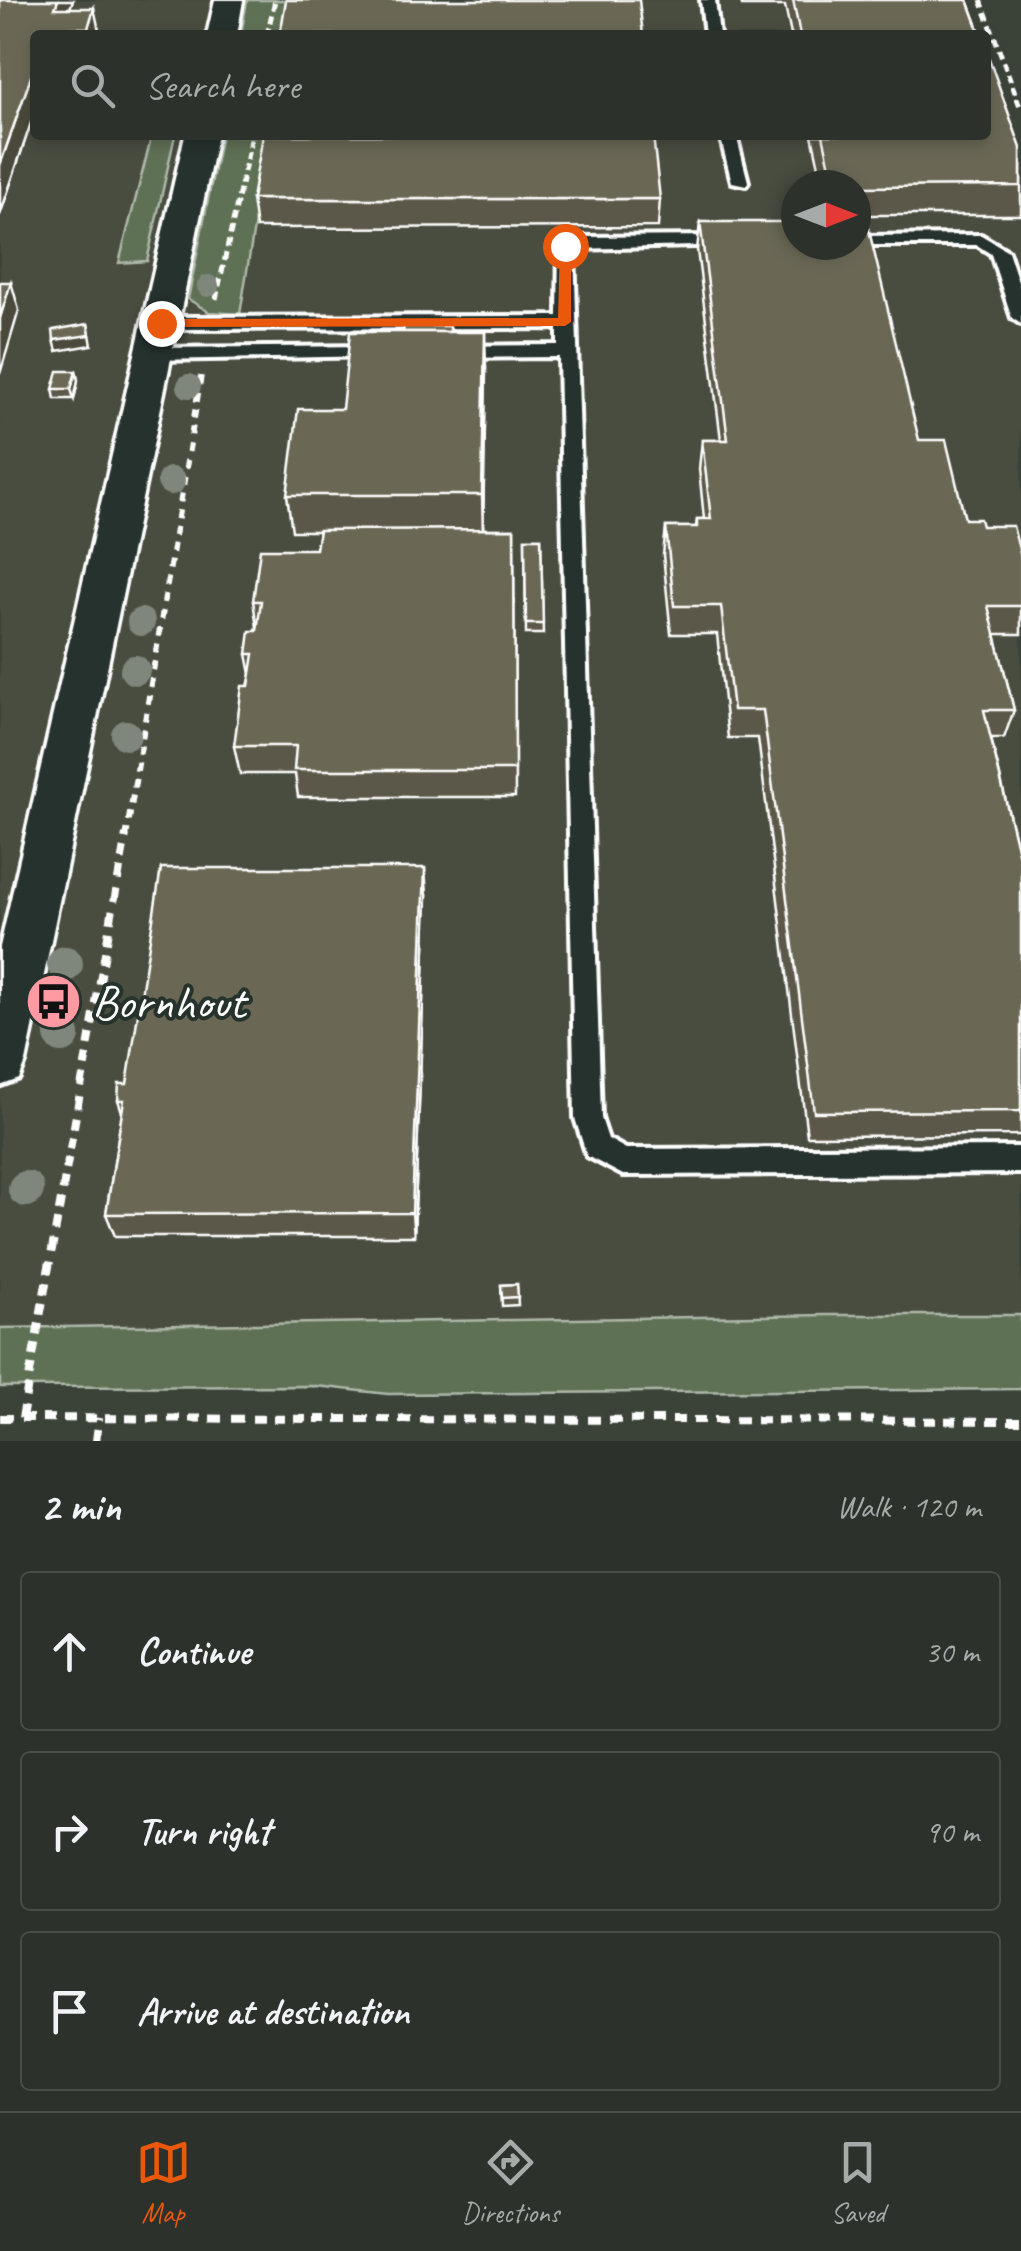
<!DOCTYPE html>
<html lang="en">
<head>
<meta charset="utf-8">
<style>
  :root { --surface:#2c322b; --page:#343a33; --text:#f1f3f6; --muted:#a6aaa9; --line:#484d47; --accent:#ea580c }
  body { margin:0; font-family:Caveat,sans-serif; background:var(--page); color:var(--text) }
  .compass { position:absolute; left:781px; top:170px; width:90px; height:90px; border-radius:50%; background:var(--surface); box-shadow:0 5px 15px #0003; rotate:90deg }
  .stop { position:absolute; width:30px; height:30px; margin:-22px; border:8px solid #ea580c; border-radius:50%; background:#fff }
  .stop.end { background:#ea580c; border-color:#fff; box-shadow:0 2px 10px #0008 }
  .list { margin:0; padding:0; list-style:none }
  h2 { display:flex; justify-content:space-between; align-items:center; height:130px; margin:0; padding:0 40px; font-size:42px }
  h2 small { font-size:32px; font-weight:400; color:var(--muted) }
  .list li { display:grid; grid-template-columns:65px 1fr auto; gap:30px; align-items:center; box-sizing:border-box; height:160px; margin:0 20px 20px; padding:0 20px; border:2px solid var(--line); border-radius:10px }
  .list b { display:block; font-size:38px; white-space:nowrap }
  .list em { font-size:32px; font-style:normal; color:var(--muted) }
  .icon { flex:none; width:55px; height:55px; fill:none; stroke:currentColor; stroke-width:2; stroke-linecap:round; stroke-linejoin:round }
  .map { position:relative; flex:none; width:1021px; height:1441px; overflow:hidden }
  .search { position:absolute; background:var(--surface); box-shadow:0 5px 15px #0003; left:30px; right:30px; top:30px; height:110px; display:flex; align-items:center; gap:25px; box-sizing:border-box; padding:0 35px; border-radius:10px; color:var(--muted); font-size:38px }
  .sheet { height:670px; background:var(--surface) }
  nav { display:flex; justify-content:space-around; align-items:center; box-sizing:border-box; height:140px; border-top:2px solid var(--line); background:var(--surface); font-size:28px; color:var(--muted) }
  nav a { display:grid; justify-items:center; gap:5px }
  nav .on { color:var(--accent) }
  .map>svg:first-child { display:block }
</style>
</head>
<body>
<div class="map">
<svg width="1021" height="1441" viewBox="0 0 1021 1441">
  <rect width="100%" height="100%" fill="#3b4339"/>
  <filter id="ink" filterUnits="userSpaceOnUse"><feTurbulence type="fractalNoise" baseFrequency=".01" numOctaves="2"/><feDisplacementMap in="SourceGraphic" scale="20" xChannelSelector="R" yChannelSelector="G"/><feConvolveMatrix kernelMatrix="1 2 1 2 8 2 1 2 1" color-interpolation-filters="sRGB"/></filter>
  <g filter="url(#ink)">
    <path fill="#494e41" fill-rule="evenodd" d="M0 0H957L969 35H35V135H986L1021 188V1344L0 1343ZM796 185H856V245H796Z"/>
    <g fill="#5e7154" stroke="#aeb8aa" stroke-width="2.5">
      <path d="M247 0H292L286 35H241Z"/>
      <path d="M152 135H175L147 261 119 263Z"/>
      <path d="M221 135H269L240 314 209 312 188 299Z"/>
      <path d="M827 1315H1021V1389L388 1394 316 1386 0 1387V1328Z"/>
    </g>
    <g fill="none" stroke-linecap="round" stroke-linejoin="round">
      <defs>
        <g id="service">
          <path d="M701 0H715L719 35H705Z"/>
          <path d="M720 135H736L748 182 746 185 732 182Z"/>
          <path d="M981 235 1008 251 1021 291V324L1012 318 991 254 977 245H851H856V236Z"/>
          <path d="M729 236 738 241 735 245 574 249 601 1118 608 1139 626 1149 1021 1147V1173L623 1175 587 1156 575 1118 559 357 456 358 447 352 456 346 558 345V328L161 329 152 323 161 317 558 316 559 242 575 237Z"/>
          <path d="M374 346 383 352 380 356 153 360 144 354 153 348Z"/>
        </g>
        <g id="minor">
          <path d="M215 0H243L237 35H207Z"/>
          <path d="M185 135H217L26 1062 19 1079 0 1086V947Z"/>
        </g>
      </defs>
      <use href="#service" stroke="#fff" stroke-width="8"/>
      <use href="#minor" stroke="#fff" stroke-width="7"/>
      <g stroke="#fff" stroke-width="5" stroke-dasharray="8 5" stroke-linecap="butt">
        <path d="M981 0 1021 109"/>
        <path d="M267 35 275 0"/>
        <path d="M216 299 252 135"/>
      </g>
      <path stroke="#fff" stroke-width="6" stroke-dasharray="9 8" stroke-linecap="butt" d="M126 838 201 375"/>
      <g stroke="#fff" stroke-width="8" stroke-dasharray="12 9" stroke-linecap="butt">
        <path d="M0 1418 1021 1421"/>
        <path d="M22 1418 126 835"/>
        <path d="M96 1441 99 1418"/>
      </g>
      <use href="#service" fill="#26332d" fill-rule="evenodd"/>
      <use href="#minor" fill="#26332d" fill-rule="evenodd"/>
    </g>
    <g fill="#7f877c">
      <circle cx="208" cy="286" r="11"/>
      <circle cx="189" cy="386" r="12"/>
      <circle cx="171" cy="481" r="14"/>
      <circle cx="141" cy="622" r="14"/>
      <circle cx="135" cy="670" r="15"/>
      <circle cx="126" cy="735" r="15"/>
      <circle cx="65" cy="964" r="18"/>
      <circle cx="62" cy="1035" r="18"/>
      <circle cx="26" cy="1189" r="18"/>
    </g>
    <g fill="#5c5948" stroke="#fff" stroke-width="2.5">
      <path d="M0 0 70 8 100 35H35V111L0 215Z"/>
      <path d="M741 0H968L981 35H791L785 6H742Z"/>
      <path d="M812 135H986L1021 148V215H856V185H823Z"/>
      <path d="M252 199H660L658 227 256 228Z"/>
      <path d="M700 222 919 440 965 519 982 526 1021 557V634H995L1014 710 1004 738H991L1021 865V1135L807 1136 758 738H728L717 634H671L663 555 666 527H696L697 519H704L699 469 702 440H721L697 250Z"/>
      <path d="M450 332 486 368 483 529H514L515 797H298L295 774H240L234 746 251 674 247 654 257 627 253 601 316 549 319 531H292L287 495 342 409Z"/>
      <path d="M76 371 78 381 74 399H55L53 389Z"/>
      <path d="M525 538H541L543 634H526Z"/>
      <path d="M427 895 414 1236H115L106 1214 122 1112 118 1100 127 1084Z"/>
      <path d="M517 1284 518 1305 502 1306 501 1285Z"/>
    </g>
    <g fill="#4b483b" stroke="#fff" stroke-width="2.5">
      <path d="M58 0H73L63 28 55 8Z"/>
      <path d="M94 8 100 35H90L88 28Z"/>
      <path d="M35 65V111L0 215V165Z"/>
      <path d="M11 282 19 310 0 374V318Z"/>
      <path d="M88 324 92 345 57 351 54 340Z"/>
      <path d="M485 332 486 368 483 531 482 495Z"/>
      <path d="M76 371 78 381 74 399 71 389Z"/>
      <path d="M425 868 427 895 414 1236 412 1213Z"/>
    </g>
    <g fill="#6b6754" stroke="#fff" stroke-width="2.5">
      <path d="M0 0H58L55 8H94L88 28H48L45 35H35V65L0 165Z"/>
      <path d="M286 0H639L643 35H280Z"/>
      <path d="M793 0H968L981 35H800Z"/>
      <path d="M986 50 1021 148V186L856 187V185H834L823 135H986Z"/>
      <path d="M263 135H653L660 199H252Z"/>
      <path d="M700 222H796V245H856V222H867L919 440H946L965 519H980L982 526H1013L1021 557V606H988L1014 710H984L1021 865V1111L814 1112 763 710H733L721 606H674L666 527H697V519H711L702 440H728Z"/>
      <path d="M0 282H11L0 318Z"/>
      <path d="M88 324 90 335 54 340 53 330Z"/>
      <path d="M404 326H450V332H403Z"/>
      <path d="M350 332H485L482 495H287L298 409H342Z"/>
      <path d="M58 371H76L71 389H53Z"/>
      <path d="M514 529 515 770H294L296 746H234L242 686H249L254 654H247L250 631H257L261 601H253L260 549H316L319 530Z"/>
      <path d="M525 538H541L543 624H526Z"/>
      <path d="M161 868H425L412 1213 106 1214 124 1100H118L119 1084H127Z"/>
      <path d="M517 1284 518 1297 502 1298 501 1285Z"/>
    </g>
  </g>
  <path fill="#ea580c" d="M560 243 571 246V322L565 326 161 327 154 323 161 319 558 318Z"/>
  <defs>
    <symbol id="bus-disc" viewBox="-11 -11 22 22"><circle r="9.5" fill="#ff9aa2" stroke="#26332d"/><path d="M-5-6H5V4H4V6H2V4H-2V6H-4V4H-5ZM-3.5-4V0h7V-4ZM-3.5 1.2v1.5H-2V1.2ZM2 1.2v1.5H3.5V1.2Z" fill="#111"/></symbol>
  </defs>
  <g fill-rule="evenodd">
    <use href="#bus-disc" x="22" y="970" width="63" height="63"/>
  </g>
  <g text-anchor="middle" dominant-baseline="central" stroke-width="8" stroke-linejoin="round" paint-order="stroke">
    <g font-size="48" fill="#fff" stroke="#26332d" text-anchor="start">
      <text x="92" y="1002">Bornhout</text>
    </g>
  </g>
</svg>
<svg class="compass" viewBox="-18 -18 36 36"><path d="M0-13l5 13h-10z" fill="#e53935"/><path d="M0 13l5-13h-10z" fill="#a6aaa9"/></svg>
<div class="stop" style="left:565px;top:246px"></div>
<div class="stop end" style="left:161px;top:323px"></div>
<div class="search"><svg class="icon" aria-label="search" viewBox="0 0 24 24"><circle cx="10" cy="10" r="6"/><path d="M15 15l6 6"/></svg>Search here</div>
</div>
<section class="sheet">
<h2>2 min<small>Walk · 120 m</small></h2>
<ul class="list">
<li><svg class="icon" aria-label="ahead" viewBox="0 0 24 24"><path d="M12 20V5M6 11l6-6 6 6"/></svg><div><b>Continue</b></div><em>30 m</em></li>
<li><svg class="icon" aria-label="right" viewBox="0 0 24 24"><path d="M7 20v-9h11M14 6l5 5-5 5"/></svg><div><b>Turn right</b></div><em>90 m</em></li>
<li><svg class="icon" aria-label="arrive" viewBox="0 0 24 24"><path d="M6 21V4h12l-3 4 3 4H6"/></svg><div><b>Arrive at destination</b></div></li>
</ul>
</section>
<nav>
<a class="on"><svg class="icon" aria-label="map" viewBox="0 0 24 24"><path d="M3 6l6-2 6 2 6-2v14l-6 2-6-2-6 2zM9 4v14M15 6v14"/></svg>Map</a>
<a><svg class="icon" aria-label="directions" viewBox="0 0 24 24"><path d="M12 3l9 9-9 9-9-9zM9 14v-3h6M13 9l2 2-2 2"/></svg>Directions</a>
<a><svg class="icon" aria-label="saved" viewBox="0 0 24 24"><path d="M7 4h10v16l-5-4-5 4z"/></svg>Saved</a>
</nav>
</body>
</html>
